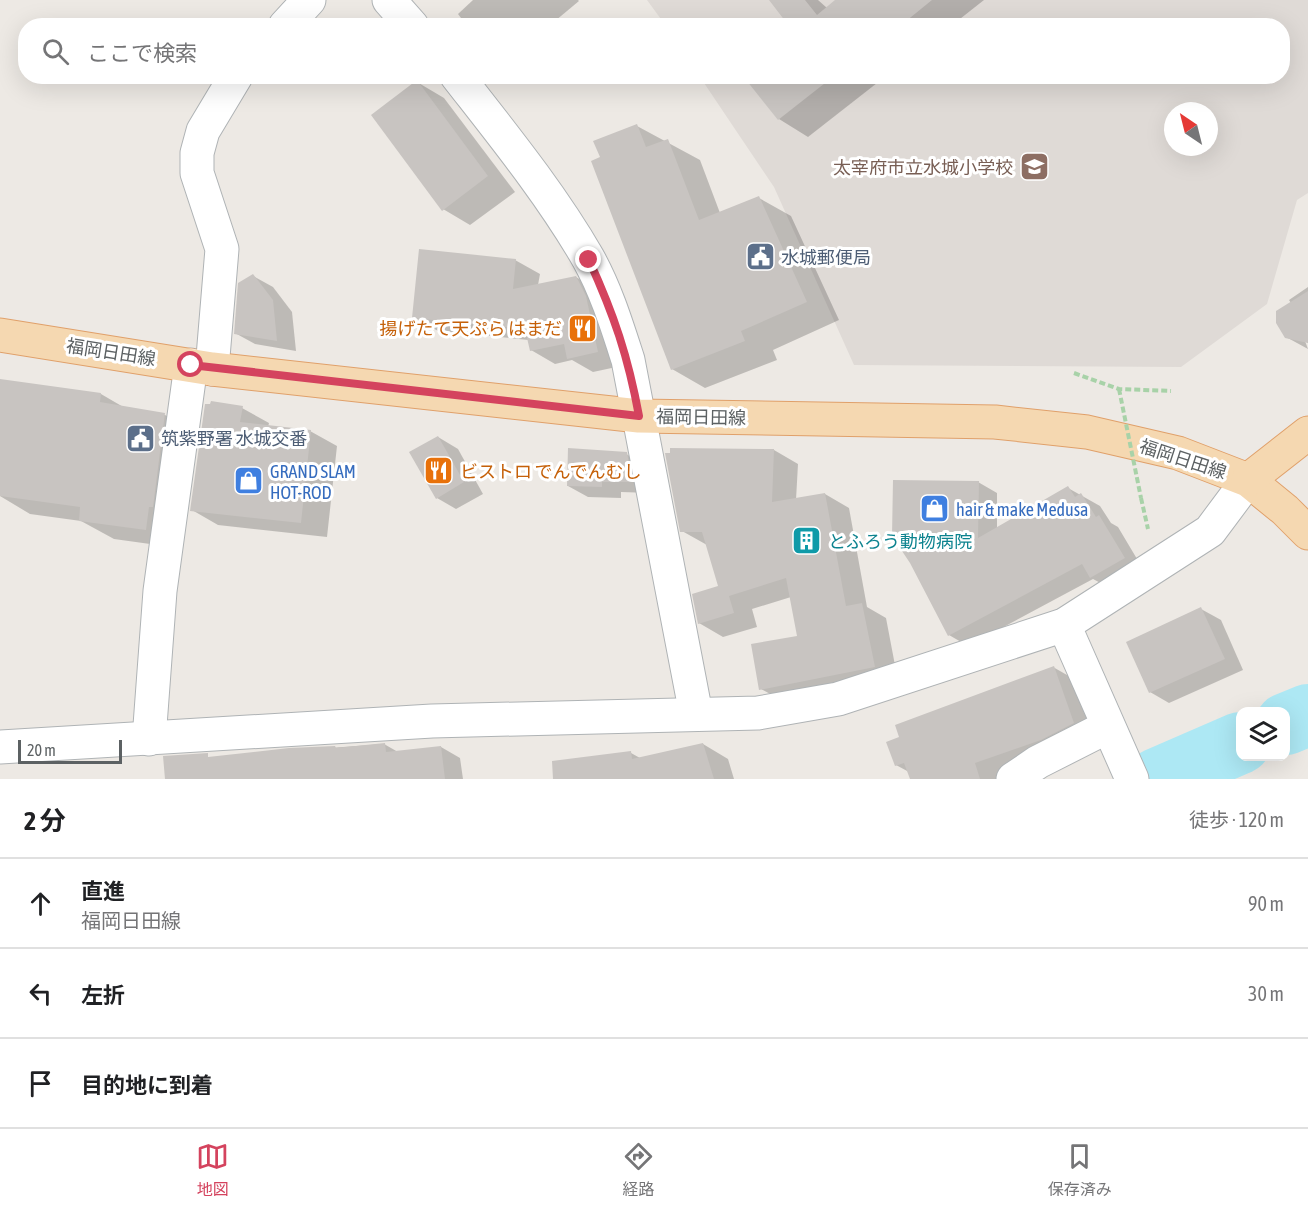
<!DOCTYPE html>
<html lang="ja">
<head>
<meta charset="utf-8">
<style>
  :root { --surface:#fff; --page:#f2f2f2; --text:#202124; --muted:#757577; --line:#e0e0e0; --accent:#d4435e }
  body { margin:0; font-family:"Asap Condensed","Noto Sans JP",sans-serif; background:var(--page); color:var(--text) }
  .controls { position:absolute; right:18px; bottom:18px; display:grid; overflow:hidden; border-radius:12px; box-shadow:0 6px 24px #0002 }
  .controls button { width:54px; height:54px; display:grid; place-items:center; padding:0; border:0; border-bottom:2px solid var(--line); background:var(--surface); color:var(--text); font:30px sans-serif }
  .compass { position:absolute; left:1164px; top:102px; width:54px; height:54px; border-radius:50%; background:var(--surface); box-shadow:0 6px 24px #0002; rotate:325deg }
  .scale { position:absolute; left:18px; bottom:15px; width:104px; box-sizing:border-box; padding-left:6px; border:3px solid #5c6163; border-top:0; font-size:16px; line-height:21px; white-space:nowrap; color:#5c6163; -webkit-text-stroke:4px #fff; paint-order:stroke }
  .stop { position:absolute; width:18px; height:18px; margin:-14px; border:4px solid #d4435e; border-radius:50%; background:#fff }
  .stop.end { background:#d4435e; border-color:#fff; box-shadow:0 2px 6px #0008 }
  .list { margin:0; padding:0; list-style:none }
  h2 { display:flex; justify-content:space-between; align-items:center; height:78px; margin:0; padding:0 24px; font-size:26px }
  h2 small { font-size:20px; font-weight:400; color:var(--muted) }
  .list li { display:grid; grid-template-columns:39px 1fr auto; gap:18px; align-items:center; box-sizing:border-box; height:90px; padding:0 24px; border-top:2px solid var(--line) }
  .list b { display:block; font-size:22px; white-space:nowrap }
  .list p { margin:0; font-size:20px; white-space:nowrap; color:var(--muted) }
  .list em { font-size:20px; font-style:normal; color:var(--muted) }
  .icon { flex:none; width:33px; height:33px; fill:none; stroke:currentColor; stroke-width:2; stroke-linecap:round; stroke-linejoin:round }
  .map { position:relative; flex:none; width:1308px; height:779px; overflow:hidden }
  .search { position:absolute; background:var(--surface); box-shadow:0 6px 24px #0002; left:18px; right:18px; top:18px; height:66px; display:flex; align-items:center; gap:15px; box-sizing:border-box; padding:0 21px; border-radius:24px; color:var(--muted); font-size:22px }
  .sheet { height:348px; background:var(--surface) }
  nav { display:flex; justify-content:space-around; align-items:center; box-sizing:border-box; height:84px; border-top:2px solid var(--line); background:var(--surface); font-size:16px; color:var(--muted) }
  nav a { display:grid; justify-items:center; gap:3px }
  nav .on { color:var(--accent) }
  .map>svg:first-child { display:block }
</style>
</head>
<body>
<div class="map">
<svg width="1308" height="779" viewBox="0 0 1308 779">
  <rect width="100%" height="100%" fill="#ede9e4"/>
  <path fill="#dfdad6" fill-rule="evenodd" d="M647 0H1308V193L1297 200 1267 304 1181 367 854 365 774 187 700 77 1282 76V26H666ZM1173 111H1209V147H1173Z"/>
  <g fill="#0003">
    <path d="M473 0H578L579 1 549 26H467L458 14Z"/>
    <path d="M775 0H818L827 8 838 0H984L951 26H790Z"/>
    <path d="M745 76H886L808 137 779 119Z"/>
    <path d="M417 82 444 98 515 192 470 225 443 209Z"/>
    <path d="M637 126 700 160 720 213 759 198 791 216 839 320 773 350 777 360 705 388 672 369 602 158Z"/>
    <path d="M515 260 540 274 538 285 576 277 600 292 621 366 593 372 572 360 555 364 531 350 529 340 438 331 414 317Z"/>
    <path d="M253 276 273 287 292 312 296 351 255 344 235 333Z"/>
    <path d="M1308 287V343L1305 341 1308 349 1286 337 1291 303 1289 300Z"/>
    <path d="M0 381 101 394 125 408 165 415 198 434 179 548 114 539 81 521 30 514 0 496Z"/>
    <path d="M242 408 269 423 268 427 310 431 337 446 327 537 218 525 192 510Z"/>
    <path d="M438 437 458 449 483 494 456 509 437 498Z"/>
    <path d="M774 450 798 464 796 500 825 494 849 508 867 607 886 618 898 681 785 702 761 689 799 637 791 597 752 609 757 627 723 637 699 623 720 587 707 545 682 531Z"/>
    <path d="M626 454 646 465 651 493 621 492V498L588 497 568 486Z"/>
    <path d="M978 482 997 493V529L1068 488 1100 506 1111 523 1118 527 1143 569 1110 588 1093 579 968 646 949 635Z"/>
    <path d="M1201 609 1221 620 1243 670 1169 703 1150 692Z"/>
    <path d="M1053 667 1081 683 1101 739 1001 779H911L909 772 896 765Z"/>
    <path d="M384 744 398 752 441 747 460 758 463 779H264L261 753Z"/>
    <path d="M703 744 728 759 734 779H556L631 753 640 758Z"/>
  </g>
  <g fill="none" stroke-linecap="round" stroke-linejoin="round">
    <g stroke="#ade8f4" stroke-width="62">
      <path d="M1286 724 1308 715"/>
      <path d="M1157 779 1240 743"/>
    </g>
  </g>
  <g fill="#c8c4c1">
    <path d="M769 0H805L817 15 835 0H932L900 26H789Z"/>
    <path d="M743 76H834L778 120Z"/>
    <path d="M417 80 488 176 442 211 371 115Z"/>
    <path d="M637 124 646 147 668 139 699 220 759 196 807 302 741 331 745 341 671 370 591 161 600 157 593 141Z"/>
    <path d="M419 249 516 259 513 289 576 276 586 296 598 352 567 359 564 344 530 351 525 329 412 318Z"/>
    <path d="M253 274 273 300 277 341 234 334 238 283Z"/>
    <path d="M1308 291V343L1285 338 1276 323V311Z"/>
    <path d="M0 379 101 393 100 402 165 413 153 507H149L146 530 79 521 80 507 0 496Z"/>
    <path d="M211 401 243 406 240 422 311 430 301 523 190 511 205 404H210Z"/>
    <path d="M438 436 464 482 436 499 409 452Z"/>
    <path d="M568 448 627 452 632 482H602V487L567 486Z"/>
    <path d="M670 448 774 449 772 502 825 493 846 606 862 603 875 667 759 690 751 644 797 636 786 578 729 596 734 613 698 624 692 594 718 586 702 532H680L665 453H670Z"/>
    <path d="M893 480 979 481 978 538 1068 486 1075 497 1081 493 1096 517 1099 515 1125 558 1090 578 1082 564 948 636 910 563 892 536Z"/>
    <path d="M1201 607 1225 659 1149 693 1126 642Z"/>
    <path d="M1054 666 1074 723 1041 740 975 763 980 779H910L904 763 895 766 886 742 899 737 895 725Z"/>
    <path d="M385 743 386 752 441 746 445 779H165L163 756 208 753V757L289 748 335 746 336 748Z"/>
    <path d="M703 743 714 779H553L552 761 631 751 632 759Z"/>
  </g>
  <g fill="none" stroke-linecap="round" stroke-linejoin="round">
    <defs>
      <g id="minor">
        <path d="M389 0 412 26"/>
        <path d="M285 26 309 0"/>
        <path d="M457 76C503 135 551 194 588 258 606 290 617 326 628 360L696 714"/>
        <path d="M212 369 222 249 197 173V153L203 131 236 76"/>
        <path d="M1064 625 1132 779"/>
        <path d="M149 739 160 591 191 365"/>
        <path d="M0 747 432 721 758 713 838 699 1064 625 1210 531 1248 480"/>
        <path d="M1013 779 1038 762 1107 727"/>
      </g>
      <g id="major">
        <path d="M0 335 212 369 639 416 995 422 1087 432 1178 453 1248 480 1285 510 1308 533"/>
        <path d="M1248 480 1308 433"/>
      </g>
    </defs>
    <use href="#minor" stroke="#afb3b5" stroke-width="35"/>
    <use href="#major" stroke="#e0a06a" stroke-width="35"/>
    <g stroke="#a8d2a8" stroke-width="4" stroke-dasharray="6 3" stroke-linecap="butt">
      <path d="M1074 373 1119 389 1171 391"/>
      <path d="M1141 498 1148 529"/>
    </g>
    <use href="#minor" stroke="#fff" stroke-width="33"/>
    <use href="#major" stroke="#f5d8b1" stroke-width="33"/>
    <path stroke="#a8d2a8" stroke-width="4" stroke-dasharray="6 3" stroke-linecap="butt" d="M1119 389 1141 498"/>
  </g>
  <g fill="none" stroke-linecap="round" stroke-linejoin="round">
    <path stroke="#d4435e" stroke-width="8" d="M191 365 639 416C628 356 614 315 589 260"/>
  </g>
  <defs>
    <symbol id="school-square" viewBox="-11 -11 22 22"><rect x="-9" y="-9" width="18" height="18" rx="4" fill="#8d6e63" stroke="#fff"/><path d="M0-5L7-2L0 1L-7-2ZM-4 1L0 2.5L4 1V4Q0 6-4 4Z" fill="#fff"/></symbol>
    <symbol id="civic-square" viewBox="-11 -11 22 22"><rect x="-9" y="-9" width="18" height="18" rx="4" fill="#5c6f8a" stroke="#fff"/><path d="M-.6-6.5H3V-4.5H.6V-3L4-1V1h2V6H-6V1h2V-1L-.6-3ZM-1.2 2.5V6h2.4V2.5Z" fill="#fff"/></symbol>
    <symbol id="restaurant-square" viewBox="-11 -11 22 22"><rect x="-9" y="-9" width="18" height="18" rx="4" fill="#e8710a" stroke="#fff"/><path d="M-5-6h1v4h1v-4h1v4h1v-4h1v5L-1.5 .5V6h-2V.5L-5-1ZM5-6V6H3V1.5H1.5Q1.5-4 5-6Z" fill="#fff"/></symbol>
    <symbol id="shop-square" viewBox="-11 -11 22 22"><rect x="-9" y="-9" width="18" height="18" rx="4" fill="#3f7fe0" stroke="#fff"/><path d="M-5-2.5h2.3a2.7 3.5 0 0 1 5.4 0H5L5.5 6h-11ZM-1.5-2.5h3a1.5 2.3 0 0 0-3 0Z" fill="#fff"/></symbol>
    <symbol id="building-square" viewBox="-11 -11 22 22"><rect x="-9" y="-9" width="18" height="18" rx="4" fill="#0f9aa8" stroke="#fff"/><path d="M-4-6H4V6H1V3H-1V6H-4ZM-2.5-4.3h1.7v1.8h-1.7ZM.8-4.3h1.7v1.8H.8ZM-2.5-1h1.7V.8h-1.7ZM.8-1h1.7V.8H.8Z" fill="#fff"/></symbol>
  </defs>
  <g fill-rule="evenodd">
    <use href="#school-square" x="1018" y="150" width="33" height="33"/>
    <use href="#civic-square" x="744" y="240" width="33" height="33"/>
    <use href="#restaurant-square" x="566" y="312" width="33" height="33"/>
    <use href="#civic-square" x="124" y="422" width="33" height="33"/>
    <use href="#restaurant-square" x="422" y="454" width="33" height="33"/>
    <use href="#shop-square" x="232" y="464" width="33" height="33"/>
    <use href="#shop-square" x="918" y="492" width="33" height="33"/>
    <use href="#building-square" x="790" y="524" width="33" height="33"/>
  </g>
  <g text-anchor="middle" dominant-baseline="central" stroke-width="6" stroke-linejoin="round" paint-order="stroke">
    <g font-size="18" fill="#785e54" stroke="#fff" text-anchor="end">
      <text x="1013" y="167">太宰府市立水城小学校</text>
    </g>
    <g font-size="18" fill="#4e5e75" stroke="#fff" text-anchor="start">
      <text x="781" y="257">水城郵便局</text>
      <text x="161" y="438">筑紫野署 水城交番</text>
    </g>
    <g font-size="18" fill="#c56008" stroke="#fff" text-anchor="end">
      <text x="562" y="328">揚げたて天ぷら はまだ</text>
      <text x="460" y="471" text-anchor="start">ビストロ でんでんむし</text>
    </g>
    <g font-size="18" fill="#5c6163" stroke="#fff">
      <text transform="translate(111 352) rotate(9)">福岡日田線</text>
      <text transform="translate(701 417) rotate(1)">福岡日田線</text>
      <text transform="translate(1183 459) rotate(18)">福岡日田線</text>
    </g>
    <g font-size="18" fill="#366cbe" stroke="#fff" text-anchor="start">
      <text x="270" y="471">GRAND SLAM<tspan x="270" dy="21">HOT-ROD</tspan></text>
      <text x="956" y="509">hair &amp; make Medusa</text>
    </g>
    <g font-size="18" fill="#0d838f" stroke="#fff" text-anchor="start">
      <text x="828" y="541">とふろう動物病院</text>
    </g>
  </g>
</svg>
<div class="controls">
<button><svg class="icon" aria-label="layers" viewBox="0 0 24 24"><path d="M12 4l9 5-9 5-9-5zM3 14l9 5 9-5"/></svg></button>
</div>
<svg class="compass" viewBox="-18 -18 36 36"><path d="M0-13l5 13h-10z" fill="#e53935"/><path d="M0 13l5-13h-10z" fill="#757577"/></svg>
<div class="scale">20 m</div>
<div class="stop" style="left:191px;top:365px"></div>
<div class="stop end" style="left:589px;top:260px"></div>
<div class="search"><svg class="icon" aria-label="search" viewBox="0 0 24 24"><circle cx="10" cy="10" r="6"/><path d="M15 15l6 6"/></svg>ここで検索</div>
</div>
<section class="sheet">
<h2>2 分<small>徒歩 · 120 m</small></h2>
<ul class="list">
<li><svg class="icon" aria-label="ahead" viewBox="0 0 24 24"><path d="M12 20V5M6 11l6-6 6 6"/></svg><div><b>直進</b><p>福岡日田線</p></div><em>90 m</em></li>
<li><svg class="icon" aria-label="left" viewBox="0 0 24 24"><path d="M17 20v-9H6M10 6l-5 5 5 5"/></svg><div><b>左折</b></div><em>30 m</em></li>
<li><svg class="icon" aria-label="arrive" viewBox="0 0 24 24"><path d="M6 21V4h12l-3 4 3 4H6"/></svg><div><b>目的地に到着</b></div></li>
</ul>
</section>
<nav>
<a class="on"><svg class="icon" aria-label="map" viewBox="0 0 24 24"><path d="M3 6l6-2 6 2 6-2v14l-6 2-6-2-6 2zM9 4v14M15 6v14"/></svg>地図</a>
<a><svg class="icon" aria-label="directions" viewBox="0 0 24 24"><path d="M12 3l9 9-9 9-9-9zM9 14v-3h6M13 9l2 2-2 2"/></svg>経路</a>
<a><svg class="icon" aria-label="saved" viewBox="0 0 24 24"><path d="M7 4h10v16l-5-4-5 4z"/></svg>保存済み</a>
</nav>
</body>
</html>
